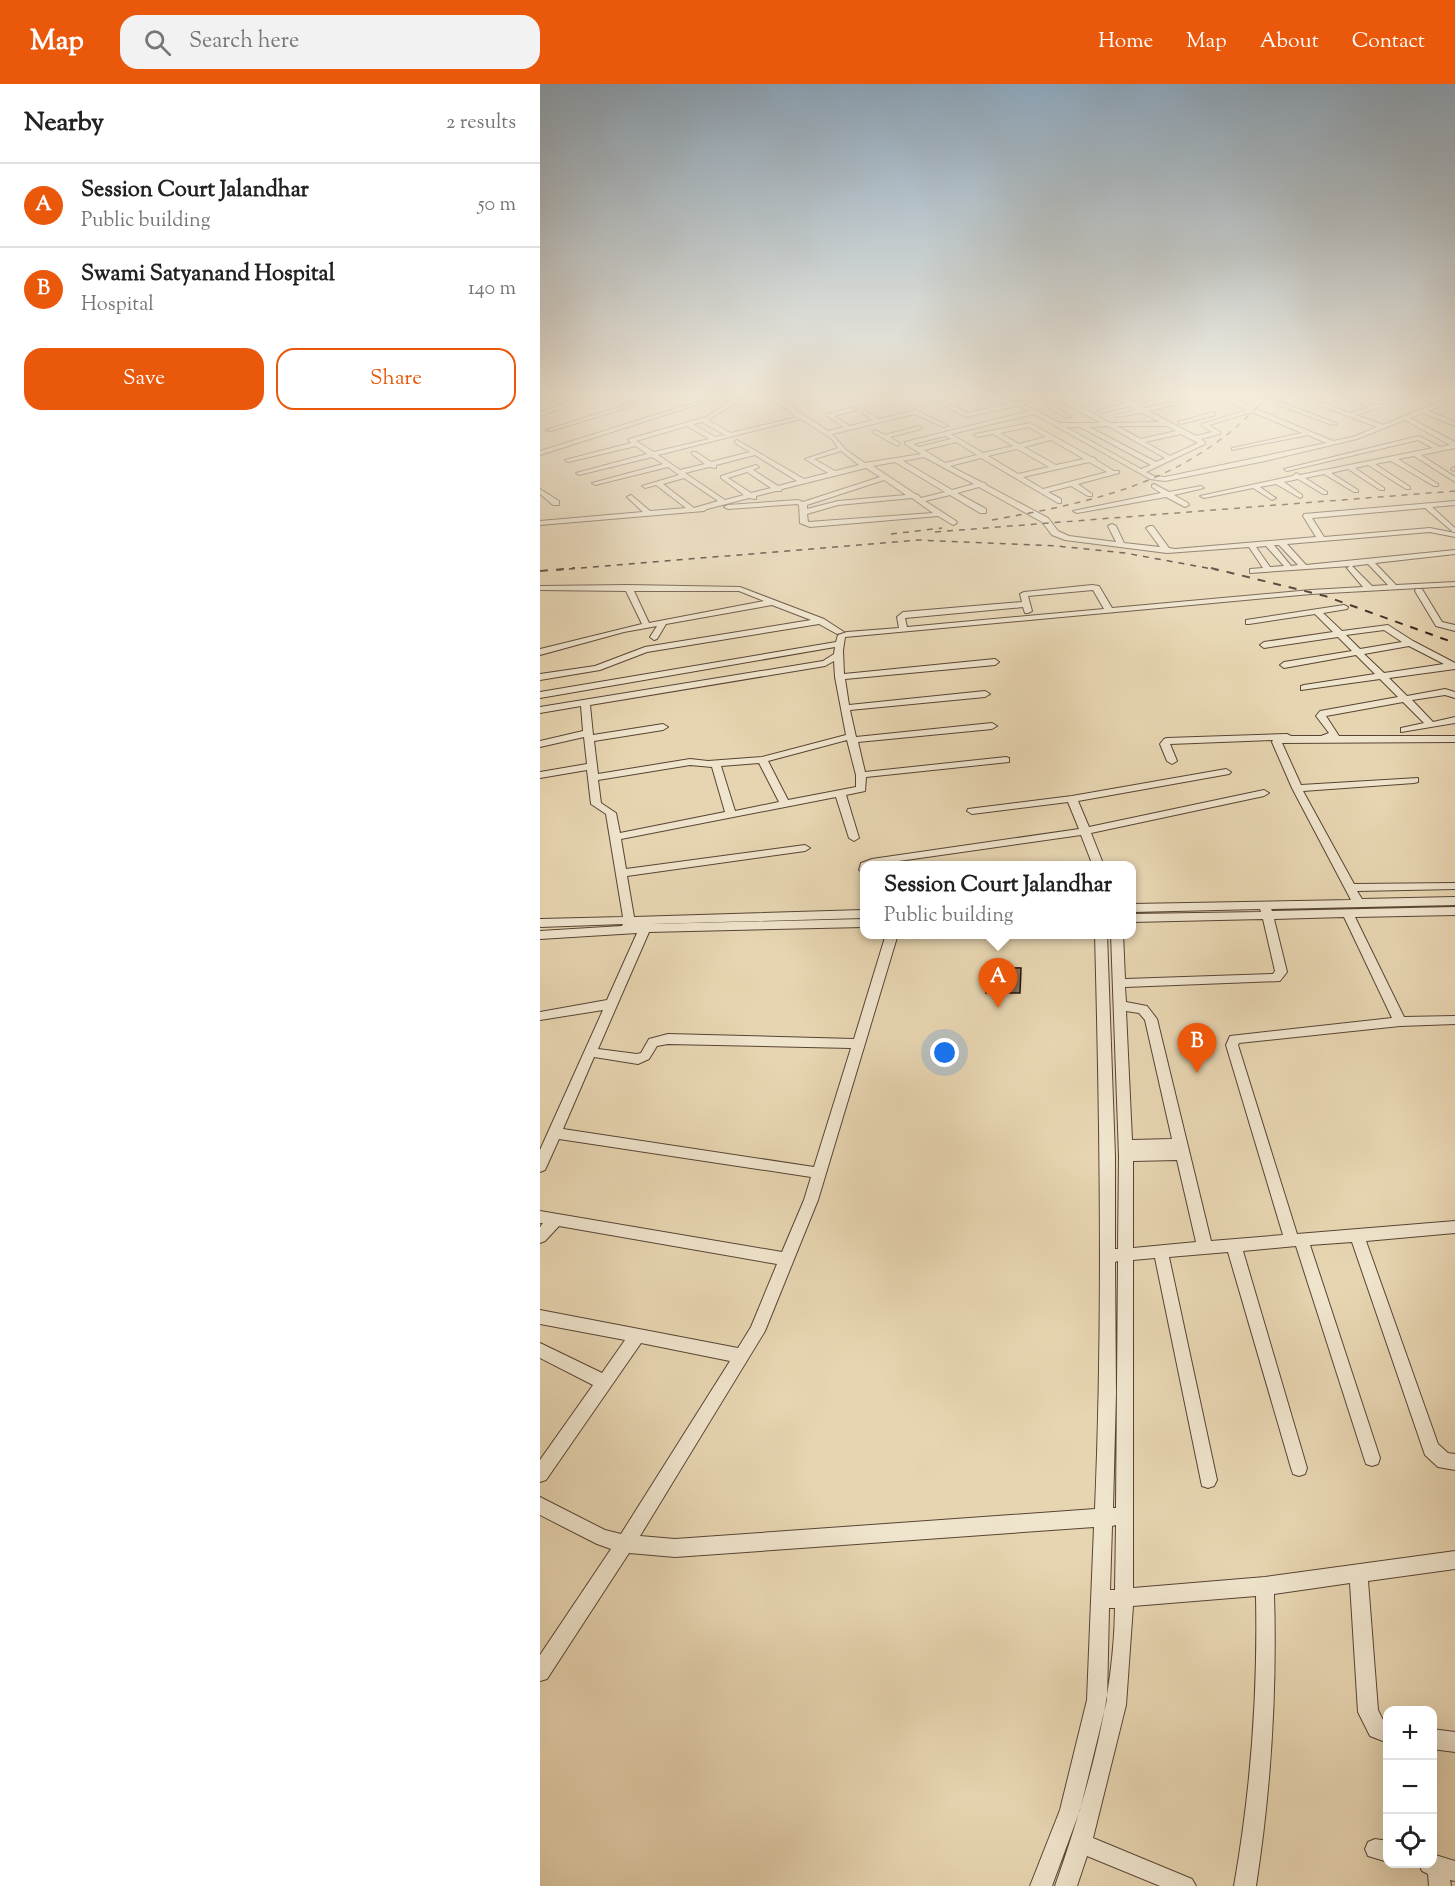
<!DOCTYPE html>
<html lang="en">
<head>
<meta charset="utf-8">
<style>
  :root { --surface:#fff; --page:#f2f2f2; --text:#222; --muted:#767676; --line:#e0e0e0; --accent:#ea580c }
  body { margin:0; font-family:"Sorts Mill Goudy",serif; background:var(--page); color:var(--text) }
  .controls { position:absolute; right:18px; bottom:18px; display:grid; overflow:hidden; border-radius:12px; box-shadow:0 6px 24px #0002 }
  .controls button { width:54px; height:54px; display:grid; place-items:center; padding:0; border:0; border-bottom:2px solid var(--line); background:var(--surface); color:var(--text); font:30px sans-serif }
  .you { position:absolute; left:405px; top:969px; width:21px; height:21px; margin:-15px; border:4px solid #fff; border-radius:50%; background:#1a73e8; box-shadow:0 0 0 9px #1a73e833 }
  .badge { display:grid; place-items:center; width:39px; height:39px; border-radius:50%; background:var(--accent); color:#fff; font-size:20px; font-weight:700 }
  .pin { position:absolute; translate:-50% -50px; filter:drop-shadow(0 2px 3px #0008) }
  .pin::after { content:''; position:absolute; top:32px; width:21px; height:18px; background:inherit; clip-path:polygon(0 0,100% 0,50% 100%) }
  .popup { position:absolute; left:320px; top:777px; width:276px; height:78px; box-sizing:border-box; display:grid; place-content:center; border-radius:12px; background:var(--surface); filter:drop-shadow(0 2px 4px #0005); font-size:20px; white-space:nowrap; color:var(--muted) }
  .popup b { font-size:22px; color:var(--text) }
  .popup::after { content:''; position:absolute; left:50%; top:100%; margin-left:-12px; border:12px solid transparent; border-top-color:var(--surface) }
  .list { margin:0; padding:0; list-style:none }
  h2 { display:flex; justify-content:space-between; align-items:center; height:78px; margin:0; padding:0 24px; font-size:26px }
  h2 small { font-size:20px; font-weight:400; color:var(--muted) }
  .list li { display:grid; grid-template-columns:39px 1fr auto; gap:18px; align-items:center; box-sizing:border-box; height:84px; padding:0 24px; border-top:2px solid var(--line) }
  .list b { display:block; font-size:22px; white-space:nowrap }
  .list p { margin:0; font-size:20px; white-space:nowrap; color:var(--muted) }
  .list em { font-size:20px; font-style:normal; color:var(--muted) }
  .actions { display:flex; gap:12px; padding:18px 24px }
  .actions a { flex:1; padding:14px 0; border:2px solid var(--accent); border-radius:18px; text-align:center; font-size:21px; color:var(--accent) }
  .actions .main { background:var(--accent); color:#fff }
  .icon { flex:none; width:33px; height:33px; fill:none; stroke:currentColor; stroke-width:2; stroke-linecap:round; stroke-linejoin:round }
  .map { position:relative; flex:none; width:915px; height:1802px; overflow:hidden }
  header { display:flex; align-items:center; gap:36px; box-sizing:border-box; height:84px; padding:0 30px; background:var(--accent); color:#fff }
  header strong { font-size:28px }
  nav { display:flex; gap:33px; margin-inline-start:auto; font-size:21px }
  .search { width:420px; height:54px; background:var(--page); display:flex; align-items:center; gap:15px; box-sizing:border-box; padding:0 21px; border-radius:18px; color:var(--muted); font-size:22px }
  main { display:flex }
  aside { flex:1; background:var(--surface) }
  .map>svg:first-child { display:block }
</style>
</head>
<body>
<header>
<strong>Map</strong>
<div class="search"><svg class="icon" aria-label="search" viewBox="0 0 24 24"><circle cx="10" cy="10" r="6"/><path d="M15 15l6 6"/></svg>Search here</div>
<nav><a>Home</a><a>Map</a><a>About</a><a>Contact</a></nav>
</header>
<main>
<aside>
<h2>Nearby<small>2 results</small></h2>
<ul class="list">
<li><span class="badge">A</span><div><b>Session Court Jalandhar</b><p>Public building</p></div><em>50 m</em></li>
<li><span class="badge">B</span><div><b>Swami Satyanand Hospital</b><p>Hospital</p></div><em>140 m</em></li>
</ul>
<div class="actions"><a class="main">Save</a><a>Share</a></div>
</aside>
<div class="map">
<svg width="915" height="1802" viewBox="0 0 915 1802">
  <rect width="100%" height="100%" fill="#e7d5b1"/>
  <filter id="stains"><feTurbulence type="fractalNoise" baseFrequency=".00333" numOctaves="4"/><feColorMatrix values="0 0 0 0 .2 0 0 0 0 .09 0 0 0 0 .02 0 0 0 .5 -.17"/></filter>
  <radialGradient id="worn" r=".72"><stop offset=".6" stop-color="#630" stop-opacity="0"/><stop offset="1" stop-color="#630" stop-opacity=".3"/></radialGradient>
  <path fill="#8c7861" stroke="#29140b" stroke-width="1.5" d="M447 883 481 884 480 909H446Z"/>
  <g fill="none" stroke-linecap="round" stroke-linejoin="round">
    <defs>
      <g id="minor">
        <path d="M0 315H5L0 318Z"/>
        <path d="M39 315 46 316 0 332V328Z"/>
        <path d="M105 315 112 316 11 347 6 346Z"/>
        <path d="M194 315H202L168 336 191 349 257 333 232 315H240L288 347 304 343 287 332V330L314 323 316 326 294 332 310 342 333 336 322 329 324 326 339 335 376 326 408 342 403 343 375 330 292 350 306 366 325 379 381 370 365 360V358L489 327 476 322 426 333 392 315H400L409 320 429 315H441L414 322 427 329 470 320 460 315 477 318 502 315 483 320 520 339H561L531 323 520 315H528L536 320 554 315H566L540 322 570 339 620 338 602 329 576 333V331L597 326 590 322 560 329 557 327 585 319 579 315H587L592 318 614 315 596 320 604 324 646 315H659L609 327 656 352 672 348 662 342V340L707 326 684 315H693L711 323 718 315H724L716 325 793 357 813 353 837 343 763 315H773L810 329 829 323 810 315C819 315 825 319 834 321 843 322 856 315 867 315L816 331 843 341 907 315H915L889 327 915 338V342L883 329 870 334 915 358V364L881 371 915 393V398L874 372 858 375 898 400V402H894L851 377 835 380 870 403V405H866L828 381 815 384 844 404V406H840L808 385 791 389 818 406V408H814L784 390 765 394 787 408V410H783L758 395 744 398 762 411V413L760 414 736 400 720 403 734 413 736 414 732 416 713 404 664 414 660 412 753 392 756 389 760 391 893 364 878 356 747 387 744 385 879 352 900 363 910 361 865 336 817 355 725 377 625 397 610 395 494 330 411 350 443 369 473 362 453 350 437 353 434 351 435 350 490 339 551 373 555 374 556 376 574 387H579V389L538 400 552 410V412H548L531 402 508 408 521 415V419H518L441 374 410 382 441 398 445 399 446 401 508 434 518 447 529 452 576 458 568 442 572 440 576 442 584 459 620 463 606 444 610 442H613L629 464 635 465 776 453 763 432 764 430 915 417V421L892 423 915 444V448H913L885 424 772 434 784 453 890 444 915 449V453L890 448 747 460 766 481 915 466V470L835 479 856 501 915 498V502L771 510 305 553 303 566 304 590 455 575 459 578 455 581 305 595 309 621 445 607 450 610 445 613 310 626 316 653 452 639 457 642 452 645 318 658 325 688 466 673 469 674V678L326 693 325 707 306 711 319 754 314 757 309 754 296 713 81 755 86 785 265 761 270 764 265 767 87 792 94 833 324 826V834L112 840 324 835V843L109 848 58 965 97 970 101 969 109 955 128 950 314 955 346 850H358L278 1116 225 1247 100 1452 135 1455 555 1425C563 1234 560 1042 555 850H567L575 1072V1165H578L579 1072 571 850H583L585 895 733 890 735 887 723 835 592 838V830L721 828 720 825 592 828V820L811 816 752 704 732 658 733 656 630 660 637 677 632 680 627 677 620 660 624 655 627 654 747 650 751 652H781L789 649 776 632 780 627 858 613 840 595 761 606V602L764 601 835 590 816 571 744 584 740 581 744 578 812 567 798 553 724 564 720 561 724 558 793 548 775 530 709 540H706V536L804 521 808 523 807 525 783 529 802 547 848 541 873 557 915 579V585L849 594 867 612 905 605 915 608V614L905 611 872 616 893 638 915 633V639L861 648V644L884 639 863 618 786 632 799 652H915V658L742 659 761 701 878 694V698L874 699 763 707 814 800 915 799V805L817 807 822 815 915 813V821L731 825 732 827 915 823V831L815 833 864 933 915 932V940L860 942 699 959 698 961 757 1150 915 1137V1149L826 1157 898 1360 908 1369 915 1370V1386L898 1383 885 1371 812 1158 770 1161 840 1374 838 1380 832 1382 826 1380 824 1374 756 1162 703 1167 767 1384 765 1390 759 1392 753 1390 751 1384 688 1168 629 1173 677 1396 674 1402 668 1404 662 1402 615 1174 593 1176V1504L725 1493 915 1467V1485L828 1497 838 1626 844 1638 848 1639V1659L830 1652 818 1628 810 1499 734 1510C737 1608 731 1705 716 1802H694C711 1706 718 1610 716 1512L593 1522 586 1621 553 1754 652 1795 656 1802H620L547 1772 537 1802H515C546 1713 574 1619 575 1524H569L567 1616 540 1726 512 1802H490L520 1726 547 1616 554 1443 135 1473 89 1469 7 1595 0 1597V1571L71 1465 57 1460 0 1431V1413L65 1446 81 1450 190 1277 101 1259 6 1396 0 1398V1376L53 1301 0 1274V1259L62 1289 85 1256 0 1240V1226L198 1264 211 1243 237 1180 19 1142 5 1157 0 1159V1143L3 1139H0V1127L242 1168 264 1116 271 1093 19 1055 5 1086 0 1088V1066L63 926 0 936V928L67 916 97 849 0 855V847L82 842 83 840 0 843V835L83 833 66 730 51 720 47 686 0 694V688L47 680 44 653 0 663V657L43 647 41 622 0 629V623L283 577 294 570 295 563 0 614V608L296 558 298 551 307 548 359 544 357 533 363 528 482 518 480 510 484 508 552 501 559 502 572 524 771 506 823 503 807 484 810 482 710 489V485L723 484 709 463 627 469 525 456 512 451 502 438 439 403 417 409 446 425V429H440L410 411 385 417 416 437 417 439 413 441 398 432 270 443 260 439 259 421 257 420 188 425 184 423 188 421 258 416 263 418 340 393 326 384 242 405 241 407H236L216 412V415L209 414 167 425 164 427 0 441V437L103 428 87 413 91 411 110 427 146 424 116 401 105 404 102 402 139 391 128 383 55 401 52 399 123 380 112 373 39 391 36 389 107 370 96 362 28 378 25 376 91 359 88 356 89 355 166 333ZM712 328 762 349 692 364V366L768 351 786 359 625 393 614 392 606 388 665 360V358L661 355 680 350V348L669 341ZM261 335 292 355 298 364 265 375 288 389 264 395 197 356 195 357V359L210 368 171 378 156 368H152V370L165 380 140 386 118 371ZM162 338 185 351 175 353 153 340ZM147 342 169 355 114 368 96 357ZM568 342 625 374 616 378 549 343ZM577 342H627L636 347 601 355ZM489 343 506 353 479 360 460 349ZM526 343H540L611 381 601 385ZM641 350 658 359 630 372 605 358ZM405 352 411 355 379 363 373 360ZM511 356 544 375 516 381 484 363ZM416 358 437 371 405 379 384 366ZM477 365 509 383 478 390 448 372ZM301 367 319 381 295 387 274 375ZM215 371 257 397 238 402 213 386 219 383 216 381 181 392V394L204 411 185 416 145 389 169 383 176 384V381ZM384 373 434 400 412 406 363 377ZM355 378 405 408 381 414 378 411 375 410 333 382ZM549 378 567 388 503 405 483 393ZM207 388 231 404 211 409 188 394ZM144 394 178 417 154 424 123 400ZM344 396 366 411 298 417 267 425V421ZM372 414 393 429 268 438 267 430 298 421ZM734 461H739L758 481 751 482ZM726 462 744 482 730 483 716 463ZM828 480 848 501 832 502 812 482ZM553 506 564 525 367 543 365 534 483 523 485 529H488L492 527 488 512ZM844 546 862 558 820 565 806 551ZM869 562 904 580 844 589 824 570ZM294 577 295 593 306 651 222 673 168 677 150 675 58 690 54 657 123 646 128 643 123 640 53 651 50 621 285 582ZM307 656 316 691V703L248 716 228 677ZM219 679 239 718 195 727 181 682ZM150 681 172 683 185 728 80 749 76 729 61 719 58 696ZM804 833 852 934 690 952 686 961 743 1151 671 1157 617 935 607 922 586 918 585 903 740 897 747 888 734 835ZM586 927 599 929 605 936 632 1055 592 1056ZM128 960 311 964 274 1083 23 1045 54 973 98 980 109 975 117 962ZM637 1076 656 1158 593 1164V1077ZM578 1177 576 1424H573L576 1309 575 1178ZM576 1441 575 1506H570L572 1442Z"/>
        <path d="M738 317 796 339 797 340 792 341 736 320Z"/>
        <path d="M157 318 162 319 0 371V367Z"/>
        <path d="M509 320 530 332 531 333 526 334 507 323Z"/>
        <path d="M674 328 676 331 641 340 638 338Z"/>
        <path d="M379 342 382 344 381 345 350 353 359 359 360 360 357 362 332 348 335 346 345 351Z"/>
        <path d="M914 383 915 387 912 386 911 385Z"/>
        <path d="M614 400 629 408 661 402 664 404 634 411 648 419 649 421 645 423 626 413 537 429 533 427 621 409 612 403V401Z"/>
        <path d="M0 405 19 417V421H13L0 410Z"/>
        <path d="M88 501 200 503 284 535 304 548 297 550 279 540 107 568 60 586 0 596V590L55 582 105 563 271 536 232 521 126 540 117 555 114 556 110 553 117 542 84 548 0 571V565L102 540 86 507 0 506V502ZM94 507H199L224 517 109 539Z"/>
        <path d="M876 505H882L902 538 915 541V547L896 542 875 507Z"/>
        <path d="M686 685 691 688 689 690 538 717 549 743 724 706 729 709 724 712 551 749 564 782H553L541 751 324 782V789L319 786 321 779 332 775 539 745 528 718 432 730 427 727 428 725 532 712Z"/>
        <path d="M892 1645 915 1648V1668L892 1665Z"/>
        <path d="M835 1755 848 1757V1778L828 1772 825 1765 828 1758Z"/>
        <path d="M892 1770 915 1777V1797L910 1796 911 1802H889L888 1790 882 1787 879 1780H892Z"/>
      </g>
    </defs>
    <use href="#minor" stroke="#584434" stroke-width="2"/>
    <use href="#minor" fill="#efe4cc" fill-rule="evenodd"/>
    <g stroke="#29140b" stroke-width="1.5" stroke-dasharray="6 6" stroke-linecap="butt">
      <path d="M452 436C558 417 649 398 725 315"/>
      <path d="M395 448 915 407"/>
      <path d="M351 450 402 444"/>
      <path d="M17 486 379 456 517 462 585 469 678 486"/>
    </g>
    <g stroke="#29140b" stroke-width="2" stroke-dasharray="8 8" stroke-linecap="butt">
      <path d="M671 484 785 512 915 559"/>
      <path d="M0 487 35 484"/>
    </g>
  </g>
  <linearGradient id="sky" x2="0" y2="1"><stop stop-color="#8da7bc"/><stop offset="0.55" stop-color="#f4ecdc"/><stop offset="1" stop-color="#f4ecdc" stop-opacity="0"/></linearGradient>
  <rect width="915" height="568" fill="url(#sky)"/>
  <rect width="100%" height="100%" filter="url(#stains)"/>
  <rect width="100%" height="100%" fill="url(#worn)"/>
</svg>
<div class="controls">
<button>+</button>
<button>−</button>
<button><svg class="icon" aria-label="locate" viewBox="0 0 24 24"><circle cx="12" cy="12" r="6"/><path d="M12 2v4M12 18v4M2 12h4M18 12h4"/></svg></button>
</div>
<div class="you"></div>
<div class="pin badge" style="left:458px;top:924px">A</div>
<div class="popup"><b>Session Court Jalandhar</b>Public building</div>
<div class="pin badge" style="left:657px;top:989px">B</div>
</div>
</main>
</body>
</html>
